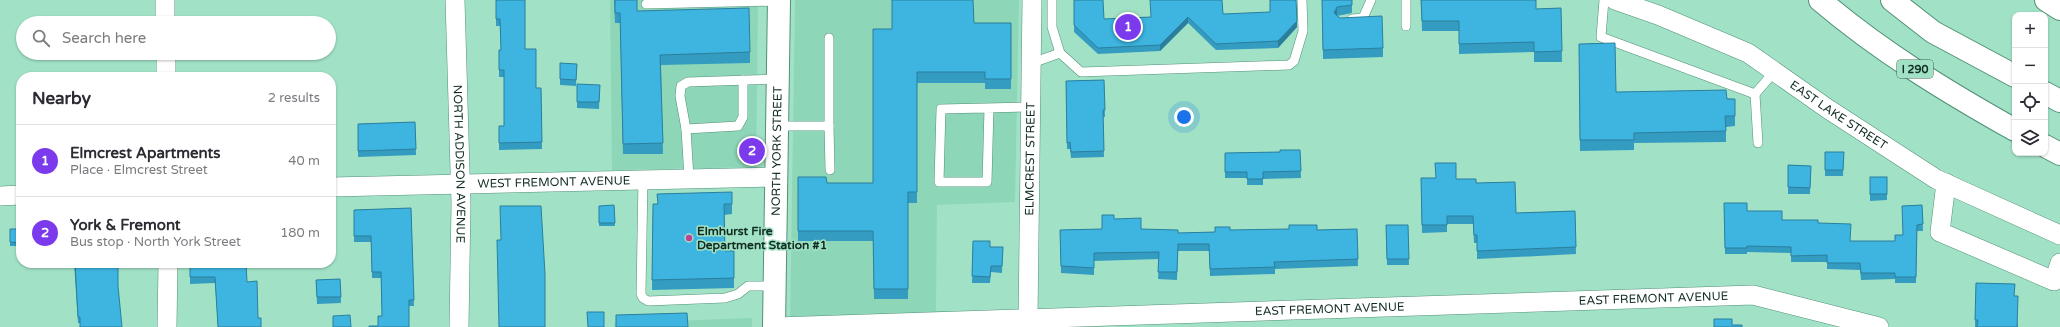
<!DOCTYPE html>
<html lang="en">
<head>
<meta charset="utf-8">
<style>
  :root { --surface:#fff; --page:#f2f2f3; --text:#2b2b33; --muted:#7c7c81; --line:#e1e1e2; --accent:#7c3aed }
  body { margin:0; font-family:"Varela Round",sans-serif; background:var(--page); color:var(--text) }
  .controls { position:absolute; right:12px; top:12px; display:grid; overflow:hidden; border-radius:8px; box-shadow:0 1px 3px #0004 }
  .controls button { width:36px; height:36px; display:grid; place-items:center; padding:0; border:0; border-bottom:1px solid var(--line); background:var(--surface); color:var(--text); font:20px sans-serif }
  .you { position:absolute; left:1184px; top:117px; width:14px; height:14px; margin:-10px; border:3px solid #fff; border-radius:50%; background:#1a73e8; box-shadow:0 0 0 6px #1a73e833 }
  .badge { display:grid; place-items:center; width:26px; height:26px; border-radius:50%; background:var(--accent); color:#fff; font-size:13px; font-weight:700 }
  .pin { position:absolute; translate:-50% -50%; border:2px solid #fff; box-shadow:0 1px 4px #0006 }
  .list { margin:0; padding:0; list-style:none }
  h2 { display:flex; justify-content:space-between; align-items:center; height:52px; margin:0; padding:0 16px; font-size:17px }
  h2 small { font-size:13px; font-weight:400; color:var(--muted) }
  .list li { display:grid; grid-template-columns:26px 1fr auto; gap:12px; align-items:center; box-sizing:border-box; height:72px; padding:0 16px; border-top:1px solid var(--line) }
  .list b { display:block; font-size:15px; white-space:nowrap }
  .list p { margin:0; font-size:13px; white-space:nowrap; color:var(--muted) }
  .list em { font-size:13px; font-style:normal; color:var(--muted) }
  .icon { flex:none; width:22px; height:22px; fill:none; stroke:currentColor; stroke-width:2; stroke-linecap:round; stroke-linejoin:round }
  .map { position:relative; flex:none; width:2060px; height:327px; overflow:hidden }
  .search { position:absolute; background:var(--surface); box-shadow:0 1px 3px #0004; left:16px; top:16px; width:320px; height:44px; display:flex; align-items:center; gap:10px; box-sizing:border-box; padding:0 14px; border-radius:22px; color:var(--muted); font-size:15px }
  .panel { position:absolute; background:var(--surface); box-shadow:0 1px 3px #0004; left:16px; top:72px; width:320px; height:196px; border-radius:16px }
  .map>svg:first-child { display:block }
</style>
</head>
<body>
<div class="map">
<svg width="2060" height="327" viewBox="0 0 2060 327">
  <rect width="100%" height="100%" fill="#a1e2c6"/>
  <g fill="#8dd7b8">
    <path d="M610 0H758L756 167 612 170Z"/>
    <path d="M795 0H1019L1015 202 937 205 936 311H951V327H790Z"/>
    <path d="M752 318V327H614V323Z"/>
  </g>
  <g fill="none" stroke-linecap="round" stroke-linejoin="round">
    <defs>
      <g id="lane">
        <path d="M1052 0V27L1060 53 1081 72 1289 65 1294 61 1303 31 1302 0"/>
        <path d="M1604 0 1601 37 1755 94 1774 72"/>
        <path d="M646 4 779 1"/>
        <path d="M1352 19 1363 18 1371 0"/>
        <path d="M1406 26V0"/>
        <path d="M1032 63 1060 53"/>
        <path d="M1755 94 1758 143"/>
        <path d="M989 108 987 182H939L941 109 1031 107"/>
        <path d="M777 126H829V38"/>
        <path d="M829 126 830 170"/>
        <path d="M686 129 738 126 743 117V80"/>
        <path d="M643 178 641 294 643 298 648 301 725 298 738 294 748 286H775"/>
        <path d="M689 178 686 129 680 96 681 86 688 82 778 79"/>
      </g>
      <g id="street">
        <path d="M165 0V23"/>
        <path id="s1" d="M455 0 461 204 459 327"/>
        <path id="s2" d="M1615 0 1658 15 1748 53 1828 109 1936 179 2060 235"/>
        <path d="M166 53V77"/>
        <path d="M1946 183 1940 232 2054 281 2060 263"/>
        <path id="s3" d="M331 187 777 177"/>
        <path d="M0 196 21 195"/>
        <path id="s4" d="M1028 319 1032 0"/>
        <path d="M167 327 168 263"/>
        <path id="s5" d="M776 327 1753 295 1879 327"/>
      </g>
      <g id="secondary">
        <path d="M2046 0 2060 9"/>
        <path id="s6" d="M774 327 779 0"/>
      </g>
      <g id="highway">
        <path d="M1820 0C1880 51 1947 92 2015 130"/>
        <path d="M1892 0 1933 32 2015 76"/>
        <path d="M2045 93 2060 101"/>
        <path d="M2045 146 2060 154"/>
      </g>
    </defs>
    <use href="#lane" stroke="#529178" stroke-width="10"/>
    <use href="#street" stroke="#529178" stroke-width="20"/>
    <use href="#secondary" stroke="#529178" stroke-width="24"/>
    <use href="#highway" stroke="#529178" stroke-width="24"/>
    <use href="#lane" stroke="#fff" stroke-width="9"/>
    <use href="#street" stroke="#fff" stroke-width="19"/>
    <use href="#secondary" stroke="#fff" stroke-width="22"/>
    <use href="#highway" stroke="#fff" stroke-width="22"/>
  </g>
  <g fill="#349cc1">
    <path d="M496 0 525 49 536 88H541L542 149 499 150V126H504V77H499V50H501L500 26H496Z"/>
    <path d="M614 0 637 11 750 52V63L661 65 663 154H623L620 23H615Z"/>
    <path d="M1074 0 1104 19 1223 14 1297 27 1278 48 1216 50 1188 23 1160 51 1098 54 1074 32Z"/>
    <path d="M1322 0H1352V13L1337 16 1383 48V57L1323 59Z"/>
    <path d="M1421 0 1536 9 1561 8 1562 62H1534V52L1459 54V31H1422Z"/>
    <path d="M974 23H1011V89H985V83H917V203H908V299H874L873 241H798V177L827 183H873L892 29Z"/>
    <path d="M1579 44 1616 92 1735 99V126L1726 127V142L1634 143V150L1580 151Z"/>
    <path d="M577 64 576 86 560 85V79Z"/>
    <path d="M1104 80 1105 117H1103L1104 157 1071 158 1070 149H1067L1066 81Z"/>
    <path d="M600 85 599 109 577 108V102Z"/>
    <path d="M415 122 416 155 358 157V124Z"/>
    <path d="M1300 150 1301 178 1263 179V185H1247V178H1225V153L1280 152Z"/>
    <path d="M1825 152H1844L1843 176H1825Z"/>
    <path d="M1788 165 1811 166 1810 194H1788Z"/>
    <path d="M1870 177H1887V200L1870 201Z"/>
    <path d="M1421 178 1456 179 1476 183 1516 213 1575 211 1576 254 1477 259V243H1474L1473 224H1447V232L1422 233Z"/>
    <path d="M732 192V214L724 215 725 251H734V288L652 290 653 204H657Z"/>
    <path d="M1724 203 1747 211 1782 220 1818 223 1850 241H1895L1903 235 1922 205 1923 231H1917L1916 283H1895V279L1861 280 1860 270 1827 269V262H1791V253L1747 252V254H1725Z"/>
    <path d="M614 205 615 226H599V206Z"/>
    <path d="M411 208 414 306H409L378 326 382 316 381 278H372L371 242H354V210Z"/>
    <path d="M1114 219 1141 229 1178 233 1215 232 1230 230H1317L1357 229 1358 266 1275 269V274L1210 276 1209 251H1178L1177 280 1158 279 1159 259 1094 261V275L1061 273 1060 230 1102 229Z"/>
    <path d="M1386 225H1408L1409 265H1387Z"/>
    <rect x="10" y="229" width="11" height="17"/>
    <path d="M973 241 990 247H1003L1002 273 991 272 990 283H972Z"/>
    <path d="M74 263H118L80 323H78Z"/>
    <path d="M217 265 247 282 261 327H218L215 283 190 284V267Z"/>
    <path d="M340 279 341 303 317 304 316 280Z"/>
    <path d="M1976 283 2015 296 2018 327H1975Z"/>
  </g>
  <g fill="#2b7f9d">
    <path d="M1337 7V16L1334 13Z"/>
    <path d="M1188 17V23L1160 51V45Z"/>
    <path d="M1297 21V27L1278 48V41Z"/>
  </g>
  <g fill="#3db5e0" stroke="#2b7f9d">
    <path d="M496 0H525V49H536V88H541L542 142 499 143V126H504V70H499V50H501L500 19H496Z"/>
    <path d="M615 0H637V11L749 8 750 52 660 55 663 143 623 144 620 13H615Z"/>
    <path d="M892 0H973L974 23H1011V79H985V72H917V192H908V289H874L873 231H798V177H826L827 183H873V29H892Z"/>
    <path d="M1074 0H1103L1104 19 1151 17 1150 0H1222L1223 14 1270 12V0H1296L1297 21 1278 41 1216 44 1188 17 1160 45 1098 48 1074 25Z"/>
    <path d="M1322 0H1352V5L1337 7 1334 13 1340 18 1382 16 1383 48 1323 50Z"/>
    <path d="M1421 0H1536V9L1561 8 1562 51 1534 52V42L1459 44V21H1422Z"/>
    <path d="M1615 43 1616 92 1726 90 1727 99H1735V116H1725L1726 131 1634 133V140H1580L1579 44Z"/>
    <path d="M560 63 577 64 576 80 560 79Z"/>
    <path d="M1104 80 1105 110H1103L1104 151 1071 152 1070 142 1067 143 1066 81Z"/>
    <path d="M577 84 600 85 599 102H577Z"/>
    <path d="M415 122 416 149 358 151V124Z"/>
    <path d="M1280 150H1300L1301 171 1263 172V179H1247V172H1225V153L1280 152Z"/>
    <path d="M1825 152H1844L1843 170H1825Z"/>
    <path d="M1435 163H1456V179H1476V183L1515 182 1516 213 1575 211 1576 247 1477 251V235H1474L1473 216H1447V225H1422L1421 178H1436Z"/>
    <path d="M1788 165 1811 166 1810 188 1788 187Z"/>
    <rect x="1870" y="177" width="17" height="17"/>
    <path d="M732 192V204H724L725 251H734V278L652 280 653 204H658L657 194Z"/>
    <path d="M1724 203H1747V211H1782V220H1818V223L1851 224 1850 241H1895V235H1903L1902 206 1922 205 1923 224 1917 225 1916 277H1895V273H1861L1860 263H1827V255L1791 256V247L1747 246V248H1725Z"/>
    <path d="M614 205 615 223H599V206Z"/>
    <path d="M500 206H541L545 274V327H499L497 240H501Z"/>
    <path d="M411 208 414 300H409V327H369V326H378V316H382L381 272H372L371 236H354V210Z"/>
    <path d="M1102 215H1114V219L1141 218V229L1178 230V233L1215 232V227H1230V230L1289 229V225H1317V230L1357 229 1358 259 1274 262 1275 267 1210 269 1209 244H1178L1177 272H1158L1159 252 1094 253V268L1061 266 1060 230 1102 229Z"/>
    <path d="M1386 225H1408L1409 259H1387Z"/>
    <path d="M10 229H21V243L10 242Z"/>
    <path d="M973 241H990V247H1003L1002 266H991L990 277 972 276Z"/>
    <path d="M75 263H118V286L122 327H80V317H78Z"/>
    <path d="M217 263H246L247 282 257 281 258 318H261V327H218L215 277H190V267L217 265Z"/>
    <path d="M340 279 341 297H317L316 280Z"/>
    <path d="M1976 283 2015 284 2014 296H2018L2017 327H1977L1978 320H1975Z"/>
    <path d="M587 312H604V327H588Z"/>
    <path d="M687 313 688 327H616V315Z"/>
    <path d="M350 315 351 327H333V316Z"/>
    <path d="M1714 319H1732V325H1742V327H1714Z"/>
  </g>
  <circle fill="#bf4290" stroke="#a1e2c6" stroke-width="1.5" cx="689" cy="238" r="4"/>
  <g text-anchor="middle" dominant-baseline="central" stroke-width="3" stroke-linejoin="round" paint-order="stroke">
    <rect fill="#a1e2c6" stroke="#3c6352" stroke-width="1" x="1897" y="60" width="36" height="18" rx="3"/>
    <g font-size="11" font-weight="bold" fill="#112c21">
      <text x="1915" y="69">I 290</text>
    </g>
    <g font-size="12" fill="#112c21" stroke="#a1e2c6">
      <text stroke="none"><textPath href="#s2" startOffset="253">EAST LAKE STREET</textPath></text>
      <text stroke="none"><textPath href="#s6" startOffset="176">NORTH YORK STREET</textPath></text>
      <text stroke="none"><textPath href="#s4" startOffset="160">ELMCREST STREET</textPath></text>
      <text stroke="none"><textPath href="#s1" startOffset="164">NORTH ADDISON AVENUE</textPath></text>
      <text stroke="none"><textPath href="#s3" startOffset="223">WEST FREMONT AVENUE</textPath></text>
      <text stroke="none"><textPath href="#s5" startOffset="878">EAST FREMONT AVENUE</textPath></text>
      <text stroke="none"><textPath href="#s5" startOffset="554">EAST FREMONT AVENUE</textPath></text>
    </g>
    <g font-size="12" font-weight="bold" fill="#112c21" stroke="#a1e2c6" text-anchor="start">
      <text x="697" y="231">Elmhurst Fire<tspan x="697" dy="14">Department Station #1</tspan></text>
    </g>
  </g>
</svg>
<div class="controls">
<button>+</button>
<button>−</button>
<button><svg class="icon" aria-label="locate" viewBox="0 0 24 24"><circle cx="12" cy="12" r="6"/><path d="M12 2v4M12 18v4M2 12h4M18 12h4"/></svg></button>
<button><svg class="icon" aria-label="layers" viewBox="0 0 24 24"><path d="M12 4l9 5-9 5-9-5zM3 14l9 5 9-5"/></svg></button>
</div>
<div class="you"></div>
<div class="pin badge" style="left:1128px;top:27px">1</div>
<div class="pin badge" style="left:752px;top:151px">2</div>
<div class="search"><svg class="icon" aria-label="search" viewBox="0 0 24 24"><circle cx="10" cy="10" r="6"/><path d="M15 15l6 6"/></svg>Search here</div>
<section class="panel">
<h2>Nearby<small>2 results</small></h2>
<ul class="list">
<li><span class="badge">1</span><div><b>Elmcrest Apartments</b><p>Place · Elmcrest Street</p></div><em>40 m</em></li>
<li><span class="badge">2</span><div><b>York &amp; Fremont</b><p>Bus stop · North York Street</p></div><em>180 m</em></li>
</ul>
</section>
</div>
</body>
</html>
